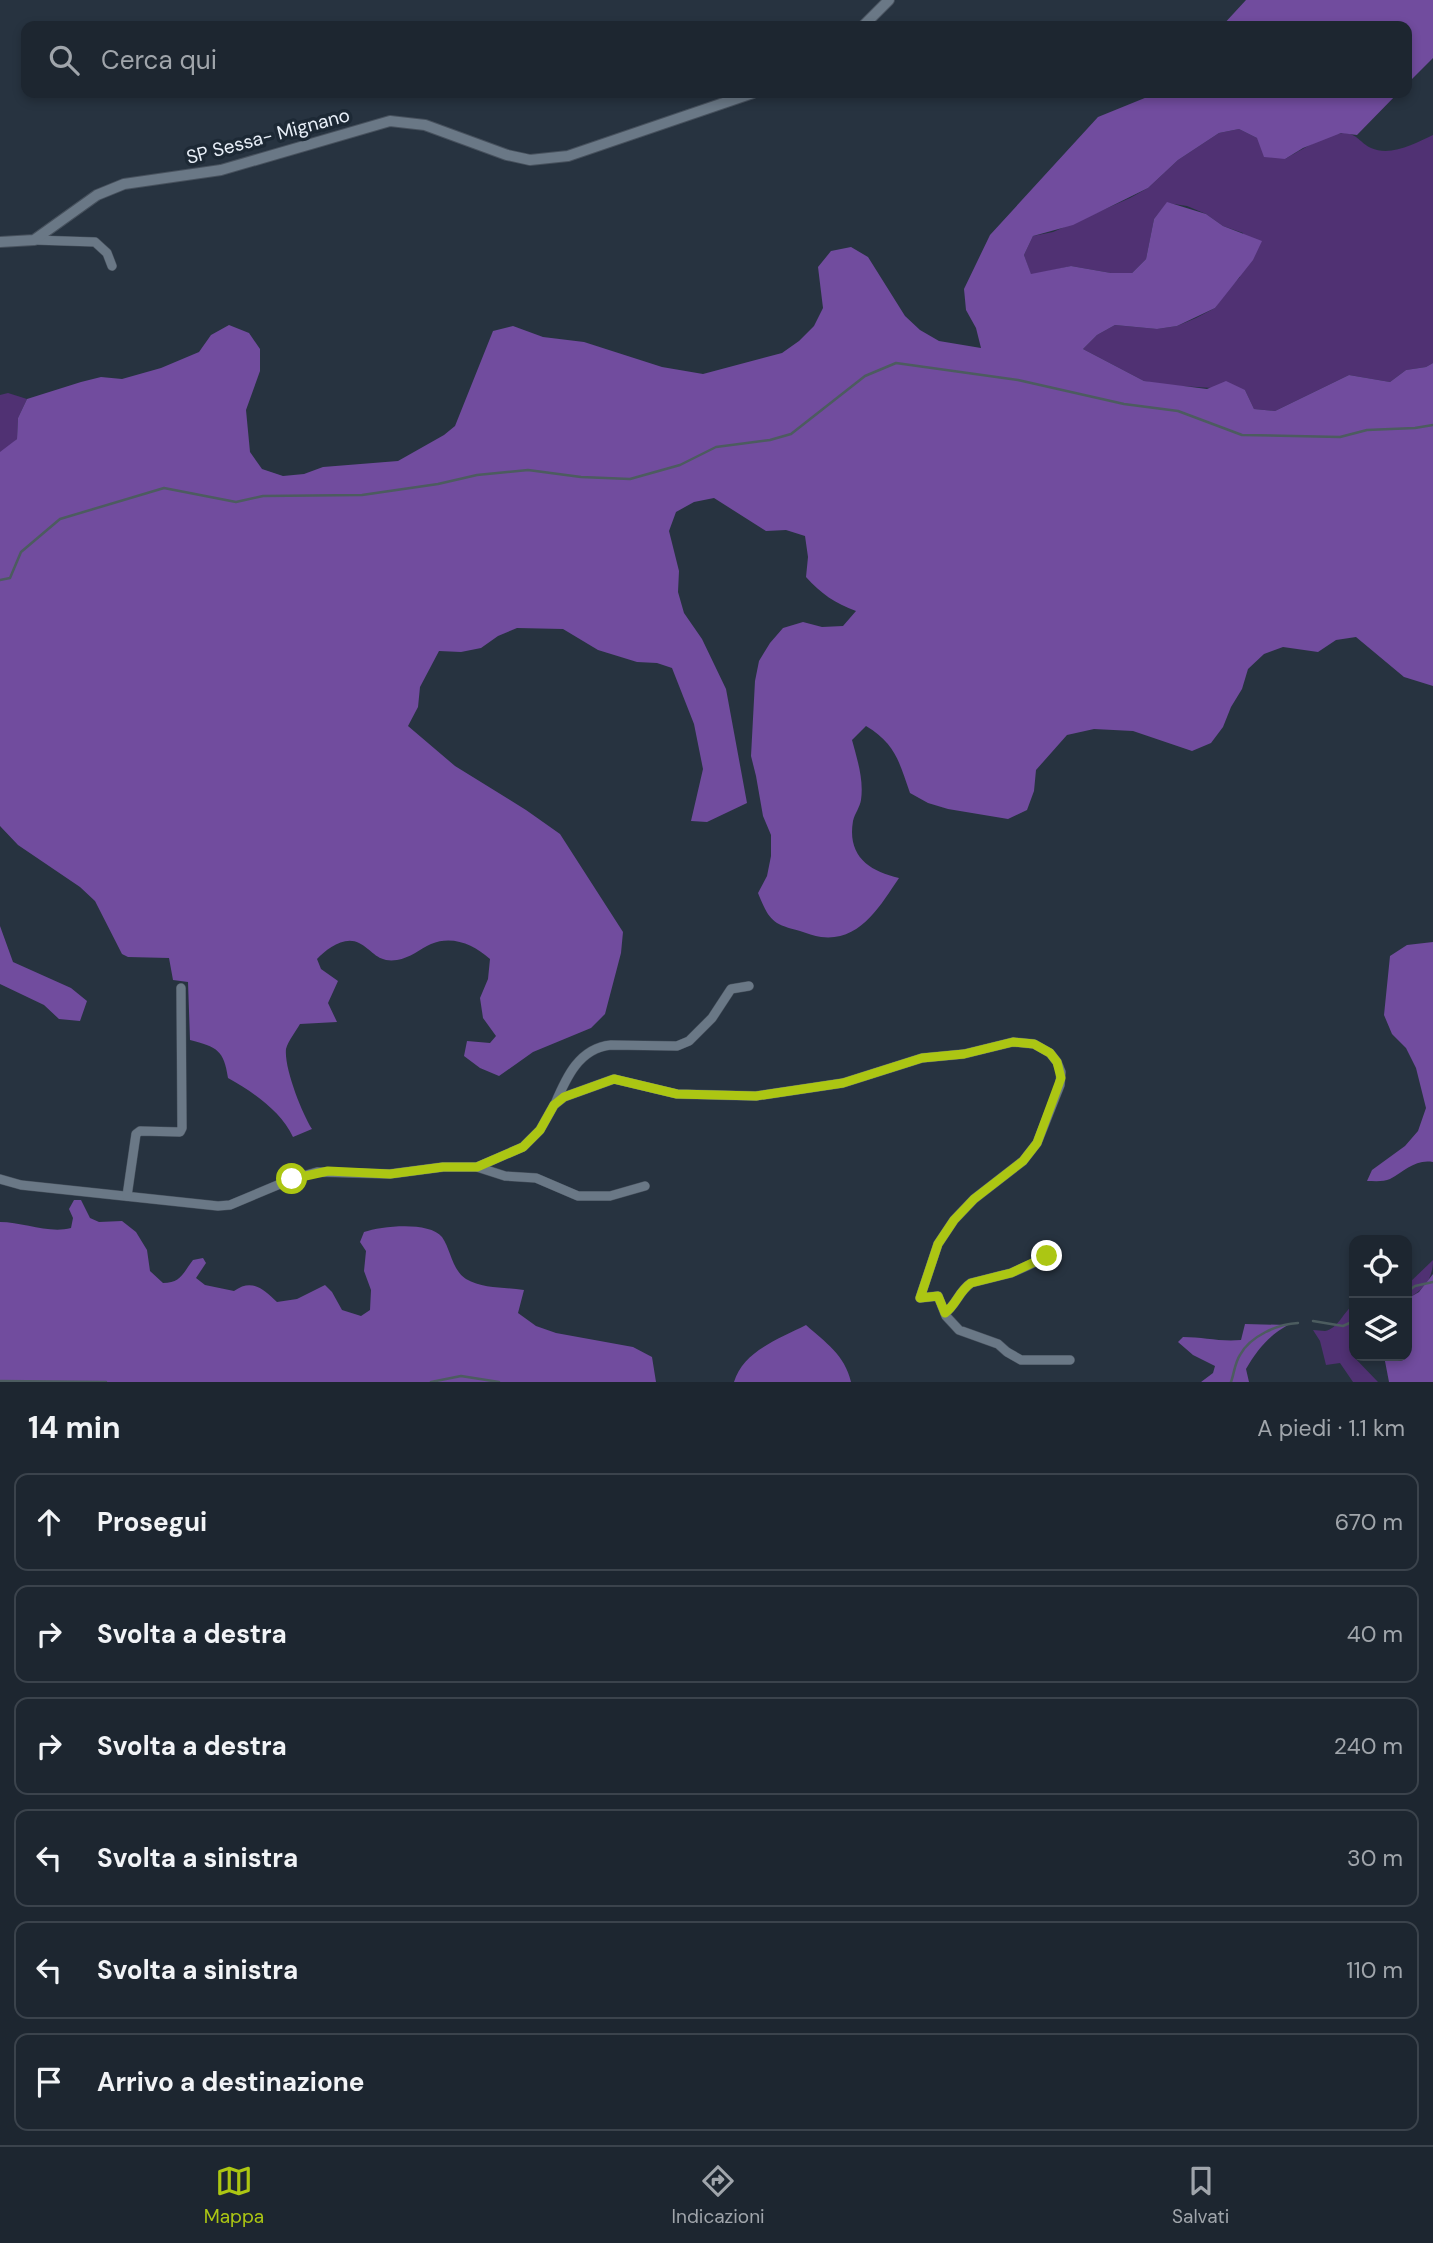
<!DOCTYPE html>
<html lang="it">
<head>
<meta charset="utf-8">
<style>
  :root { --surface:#1d2630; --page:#252e38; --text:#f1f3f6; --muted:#a0a5ab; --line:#3b434c; --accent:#acc613 }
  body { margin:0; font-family:"DM Sans",sans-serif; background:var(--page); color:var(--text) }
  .controls { position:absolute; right:21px; bottom:21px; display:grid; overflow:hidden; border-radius:14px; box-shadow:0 4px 10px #0003 }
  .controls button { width:63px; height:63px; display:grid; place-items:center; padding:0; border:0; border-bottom:2px solid var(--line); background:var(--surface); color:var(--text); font:35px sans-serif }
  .stop { position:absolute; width:21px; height:21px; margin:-16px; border:5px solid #acc613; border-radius:50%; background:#fff }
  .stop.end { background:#acc613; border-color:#fff; box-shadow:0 2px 7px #0008 }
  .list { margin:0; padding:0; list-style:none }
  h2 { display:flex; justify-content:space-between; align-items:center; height:91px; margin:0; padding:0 28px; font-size:30px }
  h2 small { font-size:23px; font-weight:400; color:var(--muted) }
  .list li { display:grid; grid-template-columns:46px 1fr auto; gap:21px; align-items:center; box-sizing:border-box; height:98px; margin:0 14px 14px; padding:0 14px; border:2px solid var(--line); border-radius:14px }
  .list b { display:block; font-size:26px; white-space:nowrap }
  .list em { font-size:23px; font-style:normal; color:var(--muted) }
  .icon { flex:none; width:38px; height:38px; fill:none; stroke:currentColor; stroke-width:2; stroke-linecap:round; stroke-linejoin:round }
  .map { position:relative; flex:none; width:1433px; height:1382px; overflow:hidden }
  .search { position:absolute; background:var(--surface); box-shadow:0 4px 10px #0003; left:21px; right:21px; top:21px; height:77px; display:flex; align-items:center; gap:18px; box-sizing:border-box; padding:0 24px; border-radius:14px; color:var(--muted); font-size:26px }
  .sheet { height:763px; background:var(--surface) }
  nav { display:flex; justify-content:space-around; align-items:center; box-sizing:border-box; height:98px; border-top:2px solid var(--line); background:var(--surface); font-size:19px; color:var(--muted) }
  nav a { display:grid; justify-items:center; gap:4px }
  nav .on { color:var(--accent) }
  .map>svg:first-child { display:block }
</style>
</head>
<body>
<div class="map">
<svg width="1433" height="1382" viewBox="0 0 1433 1382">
  <rect width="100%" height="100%" fill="#273340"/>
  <g fill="#503173">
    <path d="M1239 129 1257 138 1285 159C1299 151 1329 133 1344 133 1358 134 1360 143 1371 148 1391 157 1416 143 1433 135V363L1426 367 1406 370 1390 382 1349 375 1275 411 1254 409 1245 390 1164 385 1144 381 1083 349 1097 335 1115 325 1157 329 1177 326 1196 318 1215 308 1226 292 1240 277 1243 233 1223 226 1206 214 1187 206 1167 203 1154 219 1146 259 1132 273H1111L1071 266 1031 275 1024 255 1033 236 1053 232 1130 198 1148 188 1178 160 1219 133Z"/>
    <path d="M8 393 27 399 18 418 17 439 2 453 0 452V395Z"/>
    <path d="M1433 1260C1433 1280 1423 1290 1407 1299V1285Z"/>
    <path d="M1354 1304V1345L1351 1350V1354L1378 1382H1353L1340 1363 1326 1365 1320 1341 1313 1330C1317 1330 1321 1331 1325 1331 1338 1329 1344 1311 1354 1304Z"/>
  </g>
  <g fill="#714c9e">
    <path d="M1246 0H1433V58L1407 84V26H1222Z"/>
    <path d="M1157 93H1398L1357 135 1341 133 1303 148 1285 159 1264 157 1257 138 1239 129 1219 133 1178 160 1148 188 1073 225 1033 236 1024 255 1031 274 1071 266 1111 273H1132L1146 259 1154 219 1167 202 1206 214 1223 226 1262 241 1253 260 1215 308 1177 326 1157 329 1115 325 1097 335 1083 349 1144 381 1207 389 1226 381 1245 390 1254 409 1275 411 1349 375 1390 382 1406 370 1426 367 1433 363V686L1404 677 1356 637 1336 640 1318 652 1283 647 1264 654 1248 669 1242 689 1231 707 1223 727 1211 743 1192 751 1133 731 1094 729 1067 735 1036 770 1034 791 1027 810 1008 819 948 809 928 803 910 793C899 762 896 744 866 726L852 740C857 759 864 779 861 800 860 807 855 813 853 821 847 856 869 871 899 878 880 906 860 942 821 937 814 936 807 933 800 931 772 924 769 920 758 893L767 876 771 856V835L763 816 756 776 751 756 755 681 759 661 770 643 783 628 803 622 822 627 843 626 856 611C835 603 821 594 806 577L808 557 805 536 786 530 766 531 714 498 694 502 676 512 669 531 679 571 678 592 684 613 702 639 726 689 747 803 707 822 691 821 703 769 694 724 672 668 657 663 637 662 598 650 563 629 517 628 498 636 481 648 461 652 439 651 420 687 418 707 408 726 455 766 526 810 560 834 623 932 621 953 605 1014 591 1028 533 1052 499 1076 480 1068 464 1056 467 1041 490 1043 496 1036 483 1018 480 998 488 979 490 959C474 945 453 935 431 944 420 949 410 958 397 960 377 963 373 950 359 943 345 935 326 949 317 959L321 969 338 981 328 1003 337 1022 300 1024C296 1031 288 1041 286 1049 284 1068 302 1113 312 1129L293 1137C281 1111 253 1092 228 1078 224 1050 217 1047 190 1040L188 982 173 980 169 958 128 957 122 954 95 901 80 887 18 845 0 826V452L17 439 18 418 27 399 81 382 101 377 122 379 161 368 199 352 211 335 229 325 249 333 260 349V371L246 410 250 452 262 469 283 476 304 474 323 467 398 461 444 435 455 426 493 331 513 326 543 337 584 342 662 367 703 374 782 353 799 341 814 326 823 308 818 267 831 251 851 247 868 257 905 316 920 330 939 341 981 348 976 328 966 310 964 289 990 235 1098 117Z"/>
    <path d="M0 926 13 962 71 988 87 1001 80 1021 59 1019 44 1005 0 984Z"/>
    <path d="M1433 942V1162C1415 1159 1405 1171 1390 1179 1384 1182 1374 1181 1367 1181L1372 1170 1405 1146 1418 1131 1426 1108 1416 1068 1406 1048 1392 1034 1384 1015 1390 956 1407 945Z"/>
    <path d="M74 1200H81L90 1218 99 1222 122 1221 136 1232 147 1250 150 1271 163 1283C181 1283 183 1273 193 1260L203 1258 206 1263 196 1278 205 1285 234 1291C252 1278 263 1289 277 1302L297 1299 325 1285 332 1292 342 1310 361 1316 370 1310 371 1290 364 1271 366 1251 360 1242 364 1232C382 1226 429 1221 442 1237 451 1250 452 1270 466 1279 483 1289 505 1287 524 1290L518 1313 536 1326 556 1333 633 1347 652 1357 656 1382H0V1222C23 1222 49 1234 71 1228L73 1218 69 1209Z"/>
    <path d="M1433 1274V1382H1389L1384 1356H1407V1299L1419 1292Z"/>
    <path d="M1245 1324 1288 1325C1268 1336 1257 1350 1246 1369L1249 1382H1201L1213 1373 1215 1366 1193 1355 1178 1342 1183 1337C1203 1337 1220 1342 1241 1340Z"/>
    <path d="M806 1325C825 1342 845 1355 851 1382H734C743 1351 779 1339 806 1325Z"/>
  </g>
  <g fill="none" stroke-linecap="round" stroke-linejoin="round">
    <g stroke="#4c5c5f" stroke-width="2.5">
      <path d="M0 580 10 578 21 552 60 519 164 488 236 502 263 496 362 495 438 484 477 475 528 470 581 477 630 479 680 465 716 447 770 440 791 434 865 376 896 363 1018 380 1124 404 1178 411 1242 435 1340 437 1367 430 1415 428 1433 425"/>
      <path d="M1407 1292 1415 1286 1433 1282"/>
      <path d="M1313 1321 1343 1326 1354 1321"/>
      <path d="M0 1381 106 1382"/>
      <path d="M431 1382 461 1376 499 1382"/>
      <path d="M1231 1382C1234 1374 1235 1362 1240 1355 1250 1336 1278 1324 1298 1323"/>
    </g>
    <defs>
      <g id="minor">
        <path d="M34 240 95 242 107 253 112 266"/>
        <path d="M555 1104C566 1078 579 1048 611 1045L677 1046 689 1041 712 1018 731 989 749 986"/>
        <path d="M477 1167 505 1176 536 1178 578 1196H610L645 1186"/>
        <path d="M0 1179 21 1185 218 1206 230 1205 292 1179 317 1172 390 1174 443 1167H477L523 1147 540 1130 554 1105 564 1097 614 1079 677 1094 756 1096 843 1083 922 1058 964 1054 1013 1042 1034 1044 1050 1053 1057 1062 1061 1072 1060 1085 1037 1143 1023 1161 974 1199 954 1220 938 1244 920 1298 938 1296 946 1316 959 1330 998 1344 1007 1352 1021 1360H1070"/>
        <path d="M127 1196 136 1134 140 1131 180 1132 182 1128 181 988"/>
        <path d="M945 1313C956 1305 959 1291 971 1283L1011 1273 1047 1257"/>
      </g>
      <g id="tertiary">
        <path d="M863 26 889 0"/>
        <path d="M0 242 34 240 97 195 124 184 221 170 390 121 425 125 507 155 530 160 568 156 753 93"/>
      </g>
    </defs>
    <use href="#minor" stroke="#47515d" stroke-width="10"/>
    <use href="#tertiary" stroke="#47515d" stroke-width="12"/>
    <use href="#minor" stroke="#6a7886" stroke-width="9"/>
    <use href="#tertiary" stroke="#6a7886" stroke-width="10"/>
  </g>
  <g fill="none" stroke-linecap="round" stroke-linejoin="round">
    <path stroke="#acc613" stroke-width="9" d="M292 1179 328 1171 390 1174 443 1167H477L523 1147 540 1130 554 1105 564 1097 614 1079 677 1094 756 1096 843 1083 922 1058 964 1054 1013 1042 1034 1044 1050 1053 1057 1062 1061 1078 1037 1143 1023 1161 974 1199 954 1220 938 1244 920 1298 938 1296 945 1313C956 1305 959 1291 971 1283L1011 1273 1047 1256"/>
  </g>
  <g text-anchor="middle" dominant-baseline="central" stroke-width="7" stroke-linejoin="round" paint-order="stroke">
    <g font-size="19" fill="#e8eff8" stroke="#1d2935">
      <text transform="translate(268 136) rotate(-15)">SP Sessa- Mignano</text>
    </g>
  </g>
</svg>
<div class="controls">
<button><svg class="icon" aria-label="locate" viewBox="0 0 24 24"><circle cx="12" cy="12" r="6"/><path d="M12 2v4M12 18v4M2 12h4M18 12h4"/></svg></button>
<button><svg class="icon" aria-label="layers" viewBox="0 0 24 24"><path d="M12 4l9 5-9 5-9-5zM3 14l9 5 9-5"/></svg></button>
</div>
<div class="stop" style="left:292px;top:1179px"></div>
<div class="stop end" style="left:1047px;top:1256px"></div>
<div class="search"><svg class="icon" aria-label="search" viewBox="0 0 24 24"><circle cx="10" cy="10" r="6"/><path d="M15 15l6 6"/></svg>Cerca qui</div>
</div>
<section class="sheet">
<h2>14 min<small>A piedi · 1.1 km</small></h2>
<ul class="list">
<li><svg class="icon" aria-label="ahead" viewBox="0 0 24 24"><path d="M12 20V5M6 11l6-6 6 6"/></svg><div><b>Prosegui</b></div><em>670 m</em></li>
<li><svg class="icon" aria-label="right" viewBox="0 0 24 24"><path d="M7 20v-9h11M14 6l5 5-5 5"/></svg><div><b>Svolta a destra</b></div><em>40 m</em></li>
<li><svg class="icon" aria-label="right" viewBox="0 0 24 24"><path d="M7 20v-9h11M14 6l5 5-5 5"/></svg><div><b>Svolta a destra</b></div><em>240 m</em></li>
<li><svg class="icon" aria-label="left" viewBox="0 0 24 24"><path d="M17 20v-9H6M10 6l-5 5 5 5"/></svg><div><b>Svolta a sinistra</b></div><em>30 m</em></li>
<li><svg class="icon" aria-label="left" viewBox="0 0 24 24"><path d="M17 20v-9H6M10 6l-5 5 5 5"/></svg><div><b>Svolta a sinistra</b></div><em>110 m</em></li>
<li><svg class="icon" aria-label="arrive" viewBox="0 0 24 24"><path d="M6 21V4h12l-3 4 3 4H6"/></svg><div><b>Arrivo a destinazione</b></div></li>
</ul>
</section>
<nav>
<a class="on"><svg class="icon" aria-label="map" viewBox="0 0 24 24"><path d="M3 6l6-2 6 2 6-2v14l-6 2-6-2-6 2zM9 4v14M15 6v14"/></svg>Mappa</a>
<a><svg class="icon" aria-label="directions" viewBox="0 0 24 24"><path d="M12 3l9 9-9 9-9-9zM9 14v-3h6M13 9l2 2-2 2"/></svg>Indicazioni</a>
<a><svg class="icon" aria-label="saved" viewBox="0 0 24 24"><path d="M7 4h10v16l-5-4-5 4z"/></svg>Salvati</a>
</nav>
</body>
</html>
